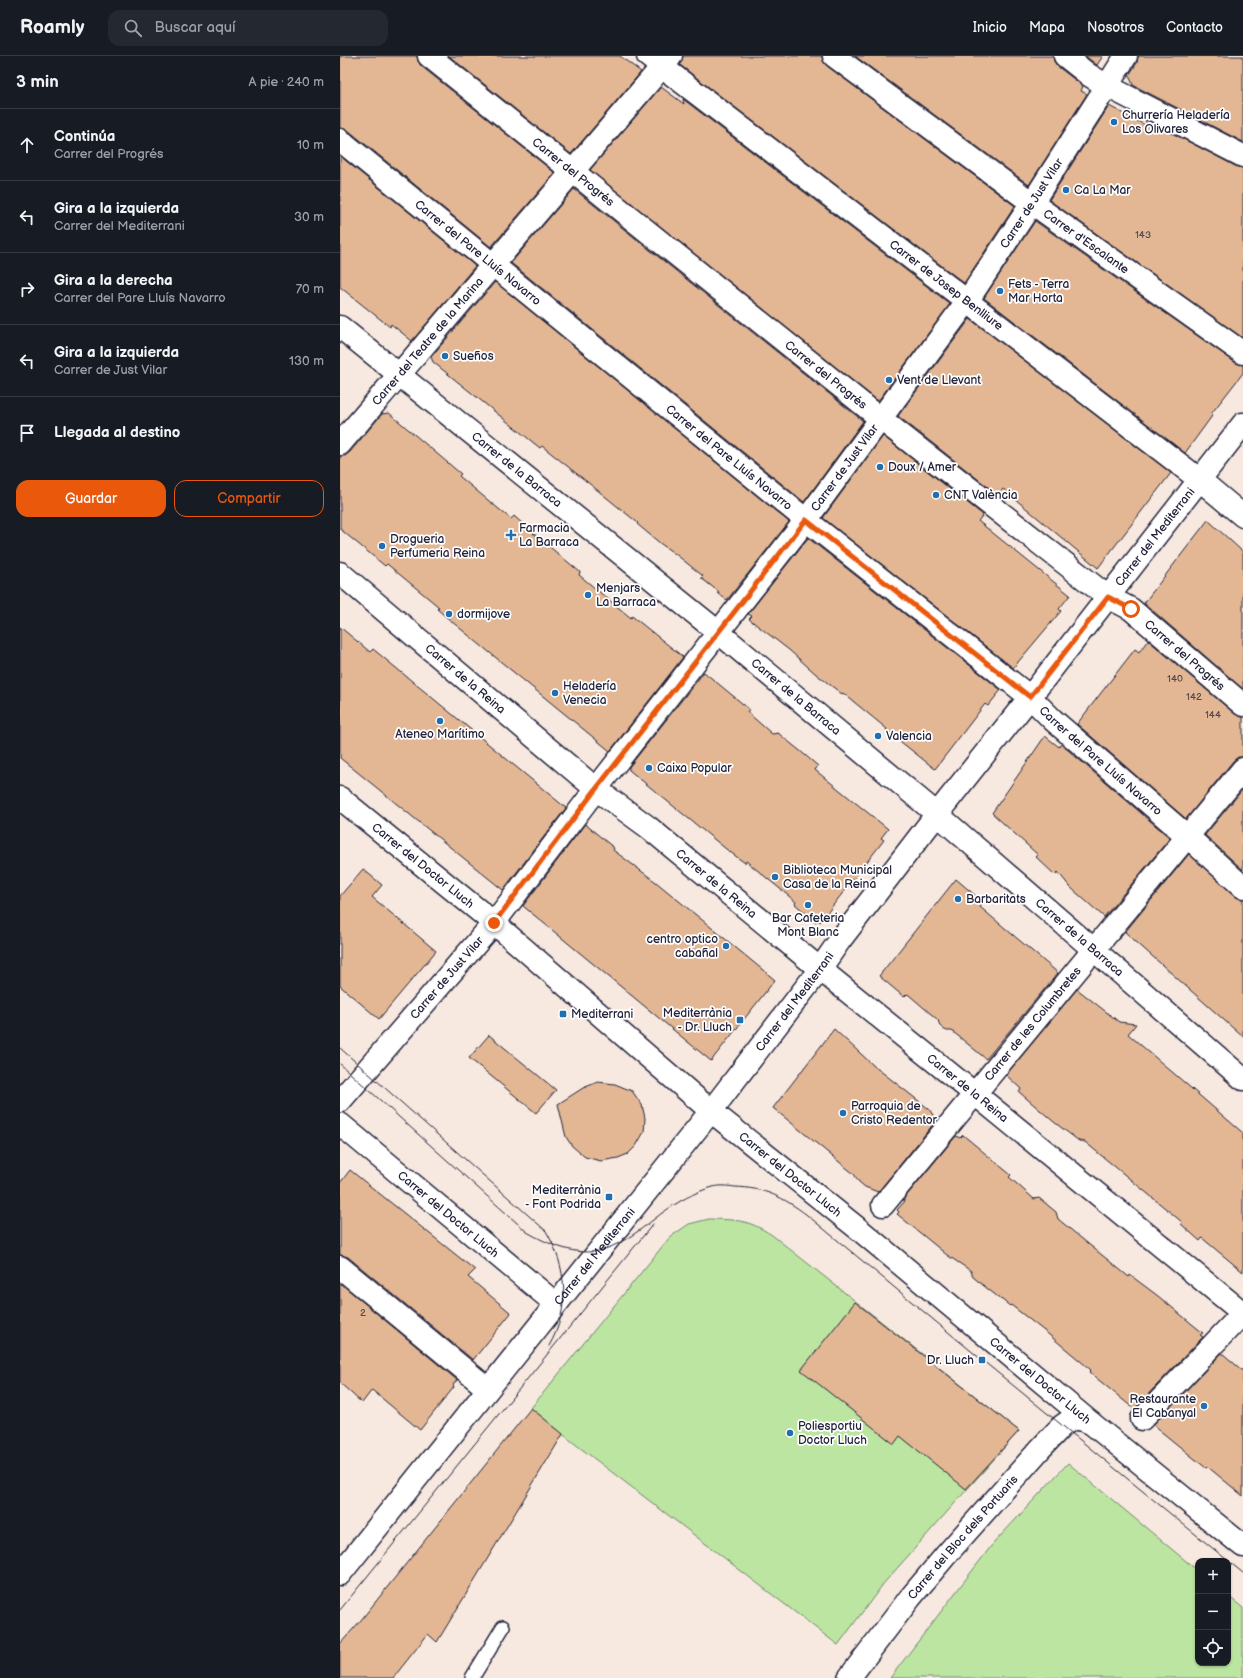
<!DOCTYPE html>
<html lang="es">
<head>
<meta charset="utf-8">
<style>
  :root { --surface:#171b24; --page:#242831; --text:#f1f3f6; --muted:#9ea1a6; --line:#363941; --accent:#ea580c }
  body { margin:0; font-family:"Balsamiq Sans",sans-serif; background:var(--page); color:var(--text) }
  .controls { position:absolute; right:12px; bottom:12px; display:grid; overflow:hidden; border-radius:8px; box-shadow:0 1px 3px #0004 }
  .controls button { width:36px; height:36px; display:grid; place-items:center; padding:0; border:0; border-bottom:1px solid var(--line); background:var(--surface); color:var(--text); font:20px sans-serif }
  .stop { position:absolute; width:12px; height:12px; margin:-9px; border:3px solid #ea580c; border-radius:50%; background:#fff }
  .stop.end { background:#ea580c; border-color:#fff; box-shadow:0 1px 4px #0008 }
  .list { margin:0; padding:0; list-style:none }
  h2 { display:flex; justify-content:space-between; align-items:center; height:52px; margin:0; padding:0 16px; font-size:17px }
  h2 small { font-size:13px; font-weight:400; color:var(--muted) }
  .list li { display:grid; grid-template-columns:26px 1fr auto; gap:12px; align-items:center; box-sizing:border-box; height:72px; padding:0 16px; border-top:1px solid var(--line) }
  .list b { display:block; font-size:15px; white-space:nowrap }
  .list p { margin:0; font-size:13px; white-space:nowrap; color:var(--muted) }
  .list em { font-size:13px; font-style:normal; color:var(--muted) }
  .actions { display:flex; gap:8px; padding:12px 16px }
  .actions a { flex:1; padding:9px 0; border:1px solid var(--accent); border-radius:12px; text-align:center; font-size:14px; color:var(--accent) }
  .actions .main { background:var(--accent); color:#fff }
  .icon { flex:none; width:22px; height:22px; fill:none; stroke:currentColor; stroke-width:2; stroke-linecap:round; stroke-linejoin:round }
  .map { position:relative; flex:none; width:903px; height:1622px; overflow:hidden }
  header { display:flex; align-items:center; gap:24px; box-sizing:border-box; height:56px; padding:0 20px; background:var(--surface); border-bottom:1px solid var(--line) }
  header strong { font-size:19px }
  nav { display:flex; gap:22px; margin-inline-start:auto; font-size:14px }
  .search { width:280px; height:36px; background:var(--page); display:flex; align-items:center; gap:10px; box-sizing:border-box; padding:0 14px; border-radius:12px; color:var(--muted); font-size:15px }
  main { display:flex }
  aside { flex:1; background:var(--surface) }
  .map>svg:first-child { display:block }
</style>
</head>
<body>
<header>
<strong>Roamly</strong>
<div class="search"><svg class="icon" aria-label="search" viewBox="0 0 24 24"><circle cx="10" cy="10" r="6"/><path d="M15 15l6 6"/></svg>Buscar aquí</div>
<nav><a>Inicio</a><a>Mapa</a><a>Nosotros</a><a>Contacto</a></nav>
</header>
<main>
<aside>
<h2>3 min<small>A pie · 240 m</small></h2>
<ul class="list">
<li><svg class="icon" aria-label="ahead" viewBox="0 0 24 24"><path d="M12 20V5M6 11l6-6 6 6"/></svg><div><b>Continúa</b><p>Carrer del Progrés</p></div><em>10 m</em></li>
<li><svg class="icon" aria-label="left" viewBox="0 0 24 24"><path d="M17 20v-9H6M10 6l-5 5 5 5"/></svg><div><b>Gira a la izquierda</b><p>Carrer del Mediterrani</p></div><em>30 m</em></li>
<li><svg class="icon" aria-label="right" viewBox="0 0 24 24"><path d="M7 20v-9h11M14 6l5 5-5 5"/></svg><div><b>Gira a la derecha</b><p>Carrer del Pare Lluís Navarro</p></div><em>70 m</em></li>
<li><svg class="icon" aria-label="left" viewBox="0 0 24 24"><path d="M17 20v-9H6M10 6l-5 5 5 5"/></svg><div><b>Gira a la izquierda</b><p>Carrer de Just Vilar</p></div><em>130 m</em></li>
<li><svg class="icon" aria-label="arrive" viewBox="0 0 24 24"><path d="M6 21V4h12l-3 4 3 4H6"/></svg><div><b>Llegada al destino</b></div></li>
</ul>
<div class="actions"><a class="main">Guardar</a><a>Compartir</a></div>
</aside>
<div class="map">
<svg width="903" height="1622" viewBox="0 0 903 1622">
  <rect width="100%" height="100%" fill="#f7e9df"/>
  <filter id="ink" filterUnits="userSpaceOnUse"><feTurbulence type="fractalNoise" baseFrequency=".025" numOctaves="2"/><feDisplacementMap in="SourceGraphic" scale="8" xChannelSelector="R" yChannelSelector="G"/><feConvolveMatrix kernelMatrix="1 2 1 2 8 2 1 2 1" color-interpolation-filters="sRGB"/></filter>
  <g filter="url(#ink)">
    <g fill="#bce5a1" stroke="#6f846e">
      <path d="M369 1163C397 1164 407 1163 432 1179L679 1375 544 1527 498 1589 226 1381 191 1352 330 1181 349 1168Z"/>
      <path d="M728 1407 858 1515V1607H888V1540L903 1552V1622H550L652 1489Z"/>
    </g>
    <g fill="#e3b794" stroke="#22223b">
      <path d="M0 0H77L78 5 81 10 215 117 151 191 8 74 0 72Z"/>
      <path d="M109 0H280L301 16 231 98Z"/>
      <path d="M343 0H482L483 5 487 10 675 150 624 227 340 9Z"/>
      <path d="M515 0H713L714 5 717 10 743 30 741 35 747 38 689 129Z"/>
      <path d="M745 0H763L757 9Z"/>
      <path d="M798 0H903V86L793 29 789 19 797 7Z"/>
      <path d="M321 31 344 48 343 43 610 248 538 345 250 114Z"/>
      <path d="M769 50 807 70 805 63 897 111 903 112V282L709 144Z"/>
      <path d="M0 100 135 210 72 285 51 268 50 271 0 231Z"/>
      <path d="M234 133 523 365 464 446 171 207Z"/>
      <path d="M695 165 896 307 903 309V317L871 358 872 360 845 397 644 242Z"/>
      <path d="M155 226 449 466 387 544 377 537 379 536 361 522 363 520 338 500 321 488 297 468 298 467 251 429 202 390 200 392 93 306 91 301Z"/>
      <path d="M630 263 831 417 758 512 663 433 658 439 558 360Z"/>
      <path d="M49 357 121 418 119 420 143 440 171 463 174 460 193 477 240 516 239 519 291 562 292 560 343 601 270 695 111 565 97 553 99 551 47 508 45 510 0 473V400H5L10 396 42 358Z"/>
      <path d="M543 380 643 459 638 465 730 539 719 553 721 555 673 612 483 462Z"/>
      <path d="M868 464 903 496V633L804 547Z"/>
      <path d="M468 482 661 634 648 650 645 648 595 713 546 674 547 673 503 637 502 638 476 618 449 594 409 563 412 560 408 558Z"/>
      <path d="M0 571 30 596 33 593 226 752 163 834 0 702Z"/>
      <path d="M808 584 895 658 903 661V701H898L893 705 846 763 737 668 795 593 799 596Z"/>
      <path d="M364 616 409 653 407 656 432 678 438 677 459 694 478 710 475 714 548 773 541 782 544 784 480 866 478 864 476 866 455 848 456 846 406 805 405 807 386 793 289 714V711Z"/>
      <path d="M705 680 719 691 721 688 830 782 764 861 730 831 718 816 715 819 696 801 698 799 652 757Z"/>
      <path d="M903 733V814L865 779Z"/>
      <path d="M245 768 274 792 273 794 316 826 435 924 371 1005 183 850Z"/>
      <path d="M849 798 895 840 903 843V981L785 876Z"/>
      <path d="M23 813 42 829 32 841 96 895 39 963 0 930V840Z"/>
      <path d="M616 823 643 846 640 851 718 917 646 1003 612 975H607L603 973 600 970 598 964 569 939 567 938 564 941 539 920Z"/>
      <path d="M737 933 779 966 796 968 788 978 903 1077V1216L862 1182 860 1185 841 1168 842 1166 745 1086 739 1085 714 1066 679 1036 681 1033 666 1019Z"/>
      <path d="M494 973 534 1010 589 1053 595 1062V1066L538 1136 525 1131 519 1126 514 1118 433 1052Z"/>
      <path d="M149 979 216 1034 196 1057 129 1002Z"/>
      <path d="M258 1026 275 1028 292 1035 302 1049 305 1062 304 1076 296 1090 288 1098 278 1102 261 1105 245 1101 232 1090 226 1081 218 1048 243 1032Z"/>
      <path d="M623 1079 671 1119 669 1121 694 1143 699 1142 716 1156 718 1163 741 1182 789 1221 790 1219 818 1240 863 1277 860 1279 863 1281 794 1353 749 1316 751 1314 708 1278 671 1249 670 1250 649 1234 633 1221 631 1215 607 1199 557 1158 559 1156 557 1154 565 1145 563 1144 616 1080 620 1082Z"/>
      <path d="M10 1114 135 1214 128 1221 171 1257 133 1304 8 1201 0 1199V1127Z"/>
      <path d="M0 1227 117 1324 113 1329 114 1331 80 1374 32 1334 22 1347 0 1327Z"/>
      <path d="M515 1246 679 1375 626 1433 560 1380 554 1388 461 1314Z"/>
      <path d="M882 1297 903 1315V1440L868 1411 866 1412 813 1369Z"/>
      <path d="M191 1352 223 1378 97 1586 88 1578 53 1622H0V1588L21 1564Z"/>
    </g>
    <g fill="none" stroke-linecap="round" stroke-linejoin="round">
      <defs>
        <path id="lane" d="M132 1622 163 1571"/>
        <g id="street">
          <path id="s1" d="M89 0 541 363 768 541 791 553 903 649"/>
          <path id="s2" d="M308 0 860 424 903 460"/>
          <path id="s3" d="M494 0 692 147 903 297"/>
          <path d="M725 0 749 19 767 30 903 100"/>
          <path id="s4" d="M0 84 466 464 690 641 713 664 847 780 903 831"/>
          <path id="s5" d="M0 271 378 576 597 758 903 1023"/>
          <path id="s6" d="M0 388 331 0"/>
          <path id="s7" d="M0 1045 154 867 256 733 466 464 628 244 692 147 786 0"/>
          <path id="s8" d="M0 1068 216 1248"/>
          <path id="s9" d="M543 1149 903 713"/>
          <path d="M0 1211 148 1333"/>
          <path d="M802 1363 903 1257"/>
          <path id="s10" d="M509 1622 570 1542 606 1499 701 1392 722 1370 732 1363H740L751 1367"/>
        </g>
        <g id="secondary">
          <path id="s11" d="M0 517 256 733 308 771 480 913 635 1038 903 1257"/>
          <path id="s12" d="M0 742 154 867 371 1055 521 1175 751 1367 903 1490"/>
          <path id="s13" d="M0 1518 371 1055 480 913 500 884 597 758 690 641 903 368"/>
        </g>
      </defs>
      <use href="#lane" stroke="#22223b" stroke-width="16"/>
      <use href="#street" stroke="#22223b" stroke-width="25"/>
      <use href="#secondary" stroke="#22223b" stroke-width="25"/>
      <use href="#lane" stroke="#fff" stroke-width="13"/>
      <use href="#street" stroke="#fff" stroke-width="22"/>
      <use href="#secondary" stroke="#fff" stroke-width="22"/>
      <g stroke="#22223b" stroke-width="1">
        <path d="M0 992 206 1175C227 1211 231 1252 209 1290"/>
        <path d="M0 1008 187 1176C208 1188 237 1201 262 1194 285 1187 304 1171 322 1157 338 1146 354 1136 373 1131 380 1129 388 1130 395 1131 425 1132 443 1141 467 1159L642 1304 903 1517"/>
        <path d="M0 1554 313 1168"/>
      </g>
    </g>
  </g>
  <g fill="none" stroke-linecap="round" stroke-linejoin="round" filter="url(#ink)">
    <path stroke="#ea580c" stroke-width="5" d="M154 867 256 733 466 464 690 641 768 541 791 553"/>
  </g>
  <g fill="#1f6fb2" stroke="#fff" stroke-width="1.5">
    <circle cx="774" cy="66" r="4"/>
    <circle cx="726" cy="134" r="4"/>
    <circle cx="660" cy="235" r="4"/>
    <circle cx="105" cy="300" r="4"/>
    <circle cx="549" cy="324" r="4"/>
    <circle cx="540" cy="411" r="4"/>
    <circle cx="596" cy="439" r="4"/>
    <path d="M169 473h4v4h4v4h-4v4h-4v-4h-4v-4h4z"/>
    <circle cx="42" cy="490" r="4"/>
    <circle cx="248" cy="539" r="4"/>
    <circle cx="109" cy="558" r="4"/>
    <circle cx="215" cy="637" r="4"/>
    <circle cx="100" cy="665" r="4"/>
    <circle cx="538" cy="680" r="4"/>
    <circle cx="309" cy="712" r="4"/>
    <circle cx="435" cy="821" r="4"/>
    <circle cx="618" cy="843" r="4"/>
    <circle cx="468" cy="849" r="4"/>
    <circle cx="386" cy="890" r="4"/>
    <rect x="219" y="954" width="8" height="8" rx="2"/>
    <rect x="396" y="960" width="8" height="8" rx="2"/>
    <circle cx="503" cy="1057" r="4"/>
    <rect x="265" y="1137" width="8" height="8" rx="2"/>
    <rect x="638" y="1300" width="8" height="8" rx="2"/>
    <circle cx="864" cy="1350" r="4"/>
    <circle cx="450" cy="1377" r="4"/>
  </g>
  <g text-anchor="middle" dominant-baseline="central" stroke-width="3.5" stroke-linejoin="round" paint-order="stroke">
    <g font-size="10" fill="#524751">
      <text x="803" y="179">143</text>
      <text x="835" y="623">140</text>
      <text x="854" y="641">142</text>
      <text x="873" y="659">144</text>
      <text x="23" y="1257">2</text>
    </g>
    <g font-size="12" fill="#22223b" stroke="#fff" text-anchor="start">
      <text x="782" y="59">Churrería Heladería<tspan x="782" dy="14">Los Olivares</tspan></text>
      <text x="734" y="134">Ca La Mar</text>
      <text x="668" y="228">Fets - Terra<tspan x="668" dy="14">Mar Horta</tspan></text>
      <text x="113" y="300">Sueños</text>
      <text x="557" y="324">Vent de Llevant</text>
      <text x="548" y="411">Doux / Amer</text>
      <text x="604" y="439">CNT València</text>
      <text x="179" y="472">Farmacia<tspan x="179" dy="14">La Barraca</tspan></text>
      <text x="50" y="483">Drogueria<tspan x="50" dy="14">Perfumeria Reina</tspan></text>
      <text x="256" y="532">Menjars<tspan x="256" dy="14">La Barraca</tspan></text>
      <text x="117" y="558">dormijove</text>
      <text x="223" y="630">Heladería<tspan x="223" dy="14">Venecia</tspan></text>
      <text x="100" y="678" text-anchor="middle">Ateneo Marítimo</text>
      <text x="546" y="680">Valencia</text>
      <text x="317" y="712">Caixa Popular</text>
      <text x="443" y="814">Biblioteca Municipal<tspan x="443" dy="14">Casa de la Reina</tspan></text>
      <text x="626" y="843">Barbaritats</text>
      <text x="468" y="862" text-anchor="middle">Bar Cafeteria<tspan x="468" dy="14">Mont Blanc</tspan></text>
      <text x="378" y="883" text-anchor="end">centro optico<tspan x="378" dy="14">cabañal</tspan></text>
      <text x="392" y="957" text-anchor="end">Mediterrània<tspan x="392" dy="14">- Dr. Lluch</tspan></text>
      <text x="231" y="958">Mediterrani</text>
      <text x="511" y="1050">Parroquia de<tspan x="511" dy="14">Cristo Redentor</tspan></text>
      <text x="261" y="1134" text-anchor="end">Mediterrània<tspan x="261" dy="14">- Font Podrida</tspan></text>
      <text x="634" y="1304" text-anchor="end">Dr. Lluch</text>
      <text x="856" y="1343" text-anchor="end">Restaurante<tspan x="856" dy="14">El Cabanyal</tspan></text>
      <text x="458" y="1370">Poliesportiu<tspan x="458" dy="14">Doctor Lluch</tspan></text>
    </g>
    <g font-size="12" fill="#22223b" stroke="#fff">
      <text stroke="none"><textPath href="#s1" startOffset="185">Carrer del Progrés</textPath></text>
      <text stroke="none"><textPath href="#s7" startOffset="1134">Carrer de Just Vilar</textPath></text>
      <text stroke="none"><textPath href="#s3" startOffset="313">Carrer d'Escalante</textPath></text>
      <text stroke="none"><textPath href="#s4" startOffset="178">Carrer del Pare Lluís Navarro</textPath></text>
      <text stroke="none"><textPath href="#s2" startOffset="376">Carrer de Josep Benlliure</textPath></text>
      <text stroke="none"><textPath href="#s6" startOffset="135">Carrer del Teatre de la Marina</textPath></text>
      <text stroke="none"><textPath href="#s1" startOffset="509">Carrer del Progrés</textPath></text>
      <text stroke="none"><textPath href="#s4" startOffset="502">Carrer del Pare Lluís Navarro</textPath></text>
      <text stroke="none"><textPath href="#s7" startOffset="810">Carrer de Just Vilar</textPath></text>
      <text stroke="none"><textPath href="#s5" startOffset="227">Carrer de la Barraca</textPath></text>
      <text stroke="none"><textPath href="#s13" startOffset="1319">Carrer del Mediterrani</textPath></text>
      <text stroke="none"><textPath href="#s1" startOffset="965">Carrer del Progrés</textPath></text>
      <text stroke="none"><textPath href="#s11" startOffset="164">Carrer de la Reina</textPath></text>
      <text stroke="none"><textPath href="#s5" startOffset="587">Carrer de la Barraca</textPath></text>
      <text stroke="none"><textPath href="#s4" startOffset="982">Carrer del Pare Lluís Navarro</textPath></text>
      <text stroke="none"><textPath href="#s12" startOffset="107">Carrer del Doctor Lluch</textPath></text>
      <text stroke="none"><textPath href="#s11" startOffset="488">Carrer de la Reina</textPath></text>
      <text stroke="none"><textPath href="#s5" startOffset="959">Carrer de la Barraca</textPath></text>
      <text stroke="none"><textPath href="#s7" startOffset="163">Carrer de Just Vilar</textPath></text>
      <text stroke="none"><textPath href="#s13" startOffset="731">Carrer del Mediterrani</textPath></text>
      <text stroke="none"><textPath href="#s9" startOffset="235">Carrer de les Columbretes</textPath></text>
      <text stroke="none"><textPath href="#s11" startOffset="812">Carrer de la Reina</textPath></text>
      <text stroke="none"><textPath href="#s12" startOffset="587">Carrer del Doctor Lluch</textPath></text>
      <text stroke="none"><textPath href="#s8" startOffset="141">Carrer del Doctor Lluch</textPath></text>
      <text stroke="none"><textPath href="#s13" startOffset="407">Carrer del Mediterrani</textPath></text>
      <text stroke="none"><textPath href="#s12" startOffset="911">Carrer del Doctor Lluch</textPath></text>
      <text stroke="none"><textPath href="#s10" startOffset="181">Carrer del Bloc dels Portuaris</textPath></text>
    </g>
  </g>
</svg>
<div class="controls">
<button>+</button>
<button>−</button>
<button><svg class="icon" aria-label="locate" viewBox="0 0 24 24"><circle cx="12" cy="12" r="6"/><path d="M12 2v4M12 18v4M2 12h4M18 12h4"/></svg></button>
</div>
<div class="stop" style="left:791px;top:553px"></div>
<div class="stop end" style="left:154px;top:867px"></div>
</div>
</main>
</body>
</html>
